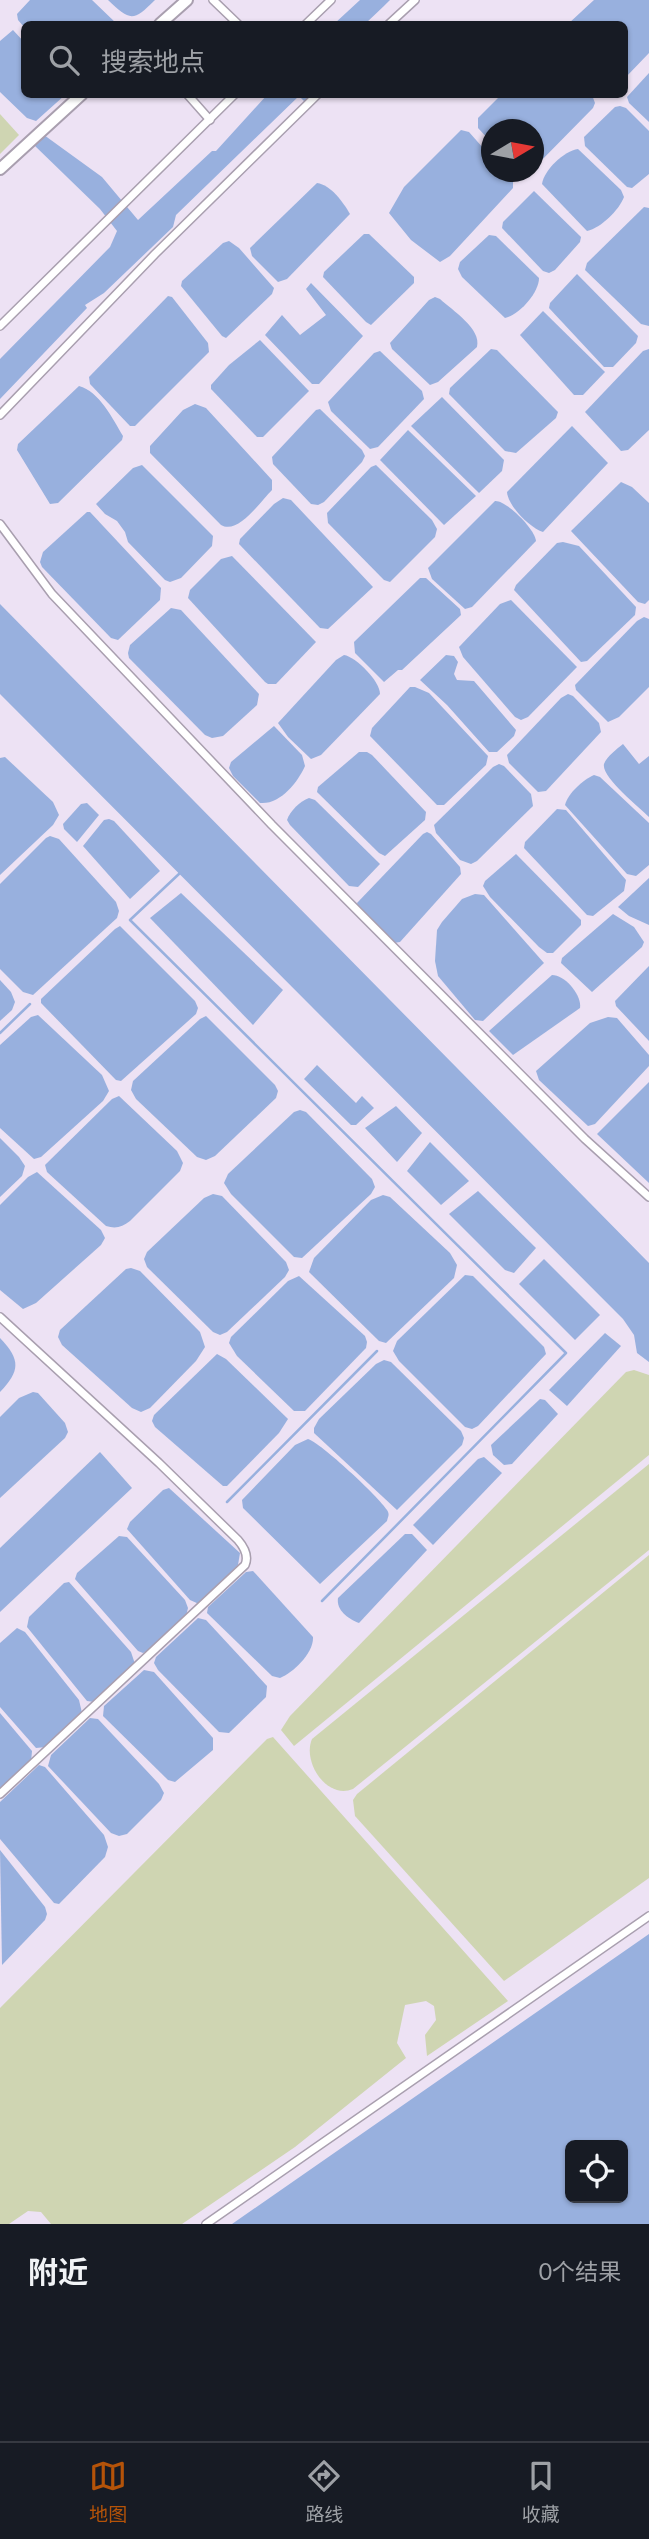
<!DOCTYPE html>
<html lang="zh">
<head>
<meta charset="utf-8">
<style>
  :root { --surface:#171b24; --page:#20242c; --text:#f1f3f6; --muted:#9ea1a6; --line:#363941; --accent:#b45309 }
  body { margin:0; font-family:Lato,"Noto Sans SC",sans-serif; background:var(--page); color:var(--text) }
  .controls { position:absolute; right:21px; bottom:21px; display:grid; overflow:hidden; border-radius:10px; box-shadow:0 2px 5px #0004 }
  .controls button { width:63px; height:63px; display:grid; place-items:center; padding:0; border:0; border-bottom:2px solid var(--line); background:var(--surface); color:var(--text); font:35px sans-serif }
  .compass { position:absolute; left:481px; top:119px; width:63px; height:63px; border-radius:50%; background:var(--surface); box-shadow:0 2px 5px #0004; rotate:80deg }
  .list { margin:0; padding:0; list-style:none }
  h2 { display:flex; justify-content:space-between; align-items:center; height:91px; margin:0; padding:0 28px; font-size:30px }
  h2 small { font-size:23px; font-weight:400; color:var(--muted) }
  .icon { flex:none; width:38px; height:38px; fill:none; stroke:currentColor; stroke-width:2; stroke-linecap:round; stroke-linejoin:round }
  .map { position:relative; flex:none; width:649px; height:2224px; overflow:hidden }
  .search { position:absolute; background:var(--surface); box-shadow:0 2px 5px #0004; left:21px; right:21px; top:21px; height:77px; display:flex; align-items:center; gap:18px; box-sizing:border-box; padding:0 24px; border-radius:10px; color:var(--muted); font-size:26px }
  .sheet { height:217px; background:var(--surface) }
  nav { display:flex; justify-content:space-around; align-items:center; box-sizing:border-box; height:98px; border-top:2px solid var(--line); background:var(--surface); font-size:19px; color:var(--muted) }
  nav a { display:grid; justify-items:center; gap:4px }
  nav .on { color:var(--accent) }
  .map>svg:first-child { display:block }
</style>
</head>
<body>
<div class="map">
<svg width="649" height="2224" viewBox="0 0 649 2224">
  <rect width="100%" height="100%" fill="#ede2f4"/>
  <g fill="#cfd5b2">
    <path d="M0 114 19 135 0 154Z"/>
    <path d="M634 1370 649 1375V1455L294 1746 281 1730 290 1716 626 1372Z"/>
    <path d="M649 1464V1550L353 1789C327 1800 302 1762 312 1739Z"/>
    <path d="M649 1555V1878L504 1981 355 1816 353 1800 357 1794Z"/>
    <path d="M273 1737 508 2001 427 2056 425 2035 436 2020 434 2006 426 2001 405 2005 397 2043 406 2058 295 2147 182 2224H51L41 2212 28 2211 9 2224H0V2008L267 1739Z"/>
  </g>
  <g fill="#98b0de" fill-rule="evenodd">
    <path d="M30 0H92L117 24H24V27L18 20 17 14Z"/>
    <path d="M108 0H155C133 22 130 21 108 0Z"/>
    <path d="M360 0H390C381 9 373 16 365 24H334Z"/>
    <path d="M594 0H649V53L625 78 624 24H568Z"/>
    <path d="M13 30 24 42V94L65 95 36 121 27 118 0 92V41Z"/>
    <path d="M649 73V122L629 103 627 97Z"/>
    <path d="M313 94 306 103 299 96 176 215 173 227 104 293 85 305 87 308 0 399V359L110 247 117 231 100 209 34 145 44 135 102 177 138 220 212 151H216L267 95Z"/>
    <path d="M501 95H592L595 103 593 108 534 168V130H491V142L478 128V118Z"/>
    <path d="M620 106 626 108 649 131V174L632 188 627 187 585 146 584 137 615 107Z"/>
    <path d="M461 130 469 132 491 157V172H504L513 181V188L450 256 440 262 411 240 389 213 404 187Z"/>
    <path d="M578 149 621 190 624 197C619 210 601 228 587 231L542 184C544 170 564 151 578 149Z"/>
    <path d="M317 183C331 185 343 202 350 214L287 279 278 282 252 256 250 248Z"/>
    <path d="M534 191 581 237 580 242 555 270 549 273 543 271 502 228 503 222Z"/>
    <path d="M644 207 649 208V326L641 324 585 270 587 263Z"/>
    <path d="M364 234H369L414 277V283L371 325 366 322 323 277 324 272Z"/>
    <path d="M489 235 496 236 539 278C539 293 519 315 505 318L462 277 458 269 460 262Z"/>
    <path d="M229 241 239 248 274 288 272 294 226 338 222 336 181 286 182 281 223 243Z"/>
    <path d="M577 274 638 336 636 343 613 367H604L549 308 550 303Z"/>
    <path d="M311 283 363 336 319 384H312L265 335 282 315 300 335 326 315 306 289Z"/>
    <path d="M168 296 172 297 208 343 209 352 135 426H130L90 384 89 377Z"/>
    <path d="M435 297 440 299C452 310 482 329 477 347L438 382 430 385 392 349 390 343 429 300Z"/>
    <path d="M543 311 605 372 583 395H574L520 335Z"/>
    <path d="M260 340 309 391 263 437H257L211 389V385L229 365Z"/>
    <path d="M491 349 497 350 558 412 556 418 516 453 505 451 449 394 450 388Z"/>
    <path d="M649 349V430L628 450 621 451 585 412 643 351Z"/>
    <path d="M380 351 422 391 424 399 378 447 370 449 331 411 328 402 374 353Z"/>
    <path d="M79 386C99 391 113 419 123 436L122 440 58 503 50 504 17 450 18 444Z"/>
    <path d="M442 397 504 460 502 471 479 493 411 426Z"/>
    <path d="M195 404 206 408 272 480V490C260 502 238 535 221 525L150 453V446L183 410Z"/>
    <path d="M320 409 362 450 365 456 362 462 324 502 318 505 311 504 273 464 272 457 316 410Z"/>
    <path d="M572 426 608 463 543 532C530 528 508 506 507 492Z"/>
    <path d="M408 430 476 496 444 525 380 460Z"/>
    <path d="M142 465 213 536 212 546 181 578 170 582 165 580 128 542 125 532 117 521 105 514 96 504 133 468Z"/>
    <path d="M376 465 432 520 437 529 435 537 390 582 384 580 328 523 327 513 371 467Z"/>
    <path d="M621 482 632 487 649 503V600L645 604 638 602 571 531Z"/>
    <path d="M283 498 291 500 373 587 328 629 320 628 239 544 240 539 274 504Z"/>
    <path d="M495 501C506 500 535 529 536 541L472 607 465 609 432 579 428 568Z"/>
    <path d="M87 512H90L161 588 160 600 118 640 111 638 42 567 40 562 43 552Z"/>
    <path d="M563 542 579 546 636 607 635 615 587 661 581 662 514 590 516 585 557 543Z"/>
    <path d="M232 556 316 642 276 684H268L265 682 188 598 190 590 221 559Z"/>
    <path d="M420 578H426L460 609 461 615 402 670H398L384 682 355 653 354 642Z"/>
    <path d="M511 600 577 667 528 717 521 720 515 717 463 657 459 647 500 604Z"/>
    <path d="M0 604 649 1263V1362L637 1353 634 1335 623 1319 0 694Z"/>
    <path d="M171 608 181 610 259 694 257 705 223 736 212 738 205 735 129 658 128 653 130 645Z"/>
    <path d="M644 617 649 619V687L619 717 608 722 576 690 575 685 637 621Z"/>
    <path d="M344 655C356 657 380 681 380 694L321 755 311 759 288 737 278 723 336 660Z"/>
    <path d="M446 655 454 656 458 662 454 674 457 680 474 681 516 730 514 736 497 752H489L447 705 420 680Z"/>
    <path d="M410 687H415L429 693 488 756 486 765 444 805H437L370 736 372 728Z"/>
    <path d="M568 694 573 696 599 723 601 732 546 791 538 792 509 763 507 755 561 698Z"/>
    <path d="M274 726 302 755 305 766C298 782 280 805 260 803L233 776 229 768 231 762Z"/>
    <path d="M623 744 639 764 649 756V817C639 807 601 777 604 764 607 756 617 749 623 744Z"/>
    <path d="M359 752H367L372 755 426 812 425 820 385 856 379 853 317 792 318 787Z"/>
    <path d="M5 757 53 802 59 815 53 825 0 875V758Z"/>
    <path d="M499 764 504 766 531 794 533 806 477 861 471 864 460 860 436 833 434 825 493 767Z"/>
    <path d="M594 775 600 777 649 823V865L636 876 627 874 565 805C568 793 583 780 594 775Z"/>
    <path d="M309 798 315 800 380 864 358 887 349 886 290 825 287 820C290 811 300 801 309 798Z"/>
    <path d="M87 803 99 815 77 842 64 829 63 824 81 804Z"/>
    <path d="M557 809 566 810 626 880 624 891 593 916 587 915 524 848 525 842Z"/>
    <path d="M109 819 114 821 160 871 130 899 83 846 104 820Z"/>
    <path d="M427 832 431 834 460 867 461 874 400 942 394 943 358 907 357 903 423 834Z"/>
    <path d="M50 836 59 839 116 902 119 911 117 918 33 995 23 992 0 969V884L46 838Z"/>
    <path d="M516 854 581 920V925L553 953H547L539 947 490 897 483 886 485 881Z"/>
    <path d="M649 878V925L629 916 618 907Z"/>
    <path d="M181 893 283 990 253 1025 150 918Z"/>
    <path d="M475 894 484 895 544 963 483 1021 475 1020 438 976 435 961 437 930 442 922 462 899Z"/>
    <path d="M613 914 634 927 644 942 642 947 592 992 561 963 562 958Z"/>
    <path d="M120 926 195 1001 198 1008 196 1014 121 1081 116 1080 41 1003V999L115 929Z"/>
    <path d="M649 966V1041L616 1006 615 1001Z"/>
    <path d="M552 975C565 975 582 995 580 1008L513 1055 489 1031Z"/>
    <path d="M0 980 11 992 15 1002 12 1010 0 1021Z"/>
    <path d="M38 1015 102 1075 109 1091 103 1101 41 1157 34 1159 0 1128V1045L31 1017Z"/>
    <path d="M206 1016 275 1085 278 1091 276 1098 215 1156 206 1160 197 1157 136 1099 131 1090 133 1081 200 1019Z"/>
    <path d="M608 1017 617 1018 649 1055V1066L595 1124 588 1126 539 1080 536 1071 590 1023Z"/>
    <path d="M317 1065 356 1103 362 1096 374 1108 356 1125H351L304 1079Z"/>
    <path d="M649 1082V1183L597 1134Z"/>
    <path d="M119 1096 177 1151 183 1163 180 1171 130 1221C122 1227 116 1229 106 1226L47 1172 45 1165 112 1099Z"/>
    <path d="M396 1106 422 1133 397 1162 365 1128Z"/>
    <path d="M300 1110 306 1112 372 1179 375 1187 371 1194 302 1258 294 1257 231 1194 224 1183 228 1174 294 1112Z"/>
    <path d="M0 1138 19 1157 25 1166 22 1176 0 1197Z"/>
    <path d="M430 1142 469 1181 441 1205 407 1171Z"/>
    <path d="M37 1172 101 1230 105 1238 101 1245 36 1303 23 1309 0 1290V1205L28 1177Z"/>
    <path d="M478 1191 536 1248 514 1273 505 1270 449 1214Z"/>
    <path d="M213 1194 222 1196 286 1262 289 1270 285 1277 227 1332 220 1335 213 1332 147 1267 144 1259 147 1252 204 1198Z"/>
    <path d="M383 1195 390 1197 450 1253 457 1265 454 1278 386 1343 379 1341 309 1272 314 1258 371 1200Z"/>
    <path d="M544 1259 600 1315 575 1340 519 1284Z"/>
    <path d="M131 1268 140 1271 200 1332 205 1347 196 1361 150 1408 141 1412 132 1408 62 1345 58 1337 60 1330 126 1269Z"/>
    <path d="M465 1275 473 1276 544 1347 546 1354 478 1426 472 1429 465 1427 399 1361 393 1351 397 1341Z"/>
    <path d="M299 1276 365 1336 367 1342 366 1348 305 1411H294L237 1356 229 1343 231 1337 288 1281Z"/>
    <path d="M605 1333 621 1346 567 1406 549 1390Z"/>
    <path d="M0 1338C21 1360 20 1371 0 1392Z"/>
    <path d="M217 1354 226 1359 288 1419 279 1433 227 1486H223L155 1427 152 1421 154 1415Z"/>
    <path d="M384 1360 391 1362 461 1431 464 1438 462 1445 397 1510 314 1433V1428L319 1419 376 1364Z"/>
    <path d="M33 1392 38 1393 65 1423 68 1432 65 1438 0 1498V1417L19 1398Z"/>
    <path d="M540 1399 545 1400 558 1414 512 1464 504 1465 493 1455 491 1445Z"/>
    <path d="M308 1439C320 1442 380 1498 387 1510 390 1515 388 1516 387 1521L320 1584 243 1508 242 1500 295 1445Z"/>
    <path d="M100 1452 132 1488 0 1612V1548Z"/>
    <path d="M484 1457 502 1473 433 1545 413 1525 478 1459Z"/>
    <path d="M169 1488 240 1553 238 1565 199 1604 190 1600 127 1529 130 1522 163 1490Z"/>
    <path d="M405 1534H412L427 1550 359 1623C348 1619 336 1610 338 1598Z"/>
    <path d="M119 1536 127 1537 185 1600 188 1608 186 1616 148 1651 143 1653 138 1651 75 1579 77 1573Z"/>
    <path d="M253 1571 313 1637C314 1653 293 1673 280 1678L272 1676 207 1613 208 1607 246 1572Z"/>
    <path d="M69 1582 131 1652 135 1664 94 1702 87 1701 27 1627 29 1617 64 1583Z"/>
    <path d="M198 1618 206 1620 267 1686 266 1697 229 1733 219 1732 158 1670 154 1663 156 1657Z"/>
    <path d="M17 1628 25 1632 79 1700 82 1713 46 1747 36 1748 0 1707V1643Z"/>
    <path d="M144 1670 154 1672 213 1738V1750L175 1782 168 1780 103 1716 104 1706Z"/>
    <path d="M0 1713 32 1751 31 1762 0 1792Z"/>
    <path d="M90 1718 98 1719 159 1784 164 1793 161 1800 127 1834 119 1836 111 1833 48 1766 51 1755Z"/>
    <path d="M39 1765 45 1767 104 1835 108 1847 105 1857 59 1904 54 1903 0 1839V1802Z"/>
    <path d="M0 1850 45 1907 47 1914 45 1920 2 1965Z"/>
    <path d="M649 1934V2224H232ZM623 2145V2198H570V2145Z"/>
  </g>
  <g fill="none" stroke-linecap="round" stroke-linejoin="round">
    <g stroke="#98b0de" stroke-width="2.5">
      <path d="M180 873 130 920 566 1353 322 1601"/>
      <path d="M0 1033 30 1004"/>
      <path d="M227 1502 377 1351"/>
    </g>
    <defs>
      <g id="street">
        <path d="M213 0 238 24"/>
        <path d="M306 24 331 0"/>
        <path d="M389 24 415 0"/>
        <path d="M187 94 210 120"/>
        <path d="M0 326 235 94"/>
        <path d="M0 415 155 254 318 94"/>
        <path d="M0 524 52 594 272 825 585 1139 649 1197"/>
        <path d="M0 1317 159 1463 238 1540C244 1547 249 1556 245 1565L0 1794"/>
        <path d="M206 2224 649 1916"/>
      </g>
      <g id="secondary">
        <path d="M160 24 187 0"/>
        <path d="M0 169 82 94"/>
      </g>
    </defs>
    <use href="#street" stroke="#a99faf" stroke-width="10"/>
    <use href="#secondary" stroke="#a99faf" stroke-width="14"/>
    <use href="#street" stroke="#fff" stroke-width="7"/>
    <use href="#secondary" stroke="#fff" stroke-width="10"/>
  </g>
</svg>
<div class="controls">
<button><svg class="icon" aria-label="locate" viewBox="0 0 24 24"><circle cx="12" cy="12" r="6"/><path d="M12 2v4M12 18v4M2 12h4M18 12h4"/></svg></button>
</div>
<svg class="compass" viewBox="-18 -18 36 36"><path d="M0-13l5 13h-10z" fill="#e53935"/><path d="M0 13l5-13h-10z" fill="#9ea1a6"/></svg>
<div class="search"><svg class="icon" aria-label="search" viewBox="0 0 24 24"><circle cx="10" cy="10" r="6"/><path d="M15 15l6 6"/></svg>搜索地点</div>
</div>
<section class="sheet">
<h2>附近<small>0个结果</small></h2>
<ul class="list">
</ul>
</section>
<nav>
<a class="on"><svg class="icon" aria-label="map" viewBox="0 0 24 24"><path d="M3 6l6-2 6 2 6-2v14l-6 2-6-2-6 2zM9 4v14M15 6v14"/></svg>地图</a>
<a><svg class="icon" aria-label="directions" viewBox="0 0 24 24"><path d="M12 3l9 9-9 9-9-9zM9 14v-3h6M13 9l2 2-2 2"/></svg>路线</a>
<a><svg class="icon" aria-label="saved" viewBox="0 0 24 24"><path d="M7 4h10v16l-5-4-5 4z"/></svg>收藏</a>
</nav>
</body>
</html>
